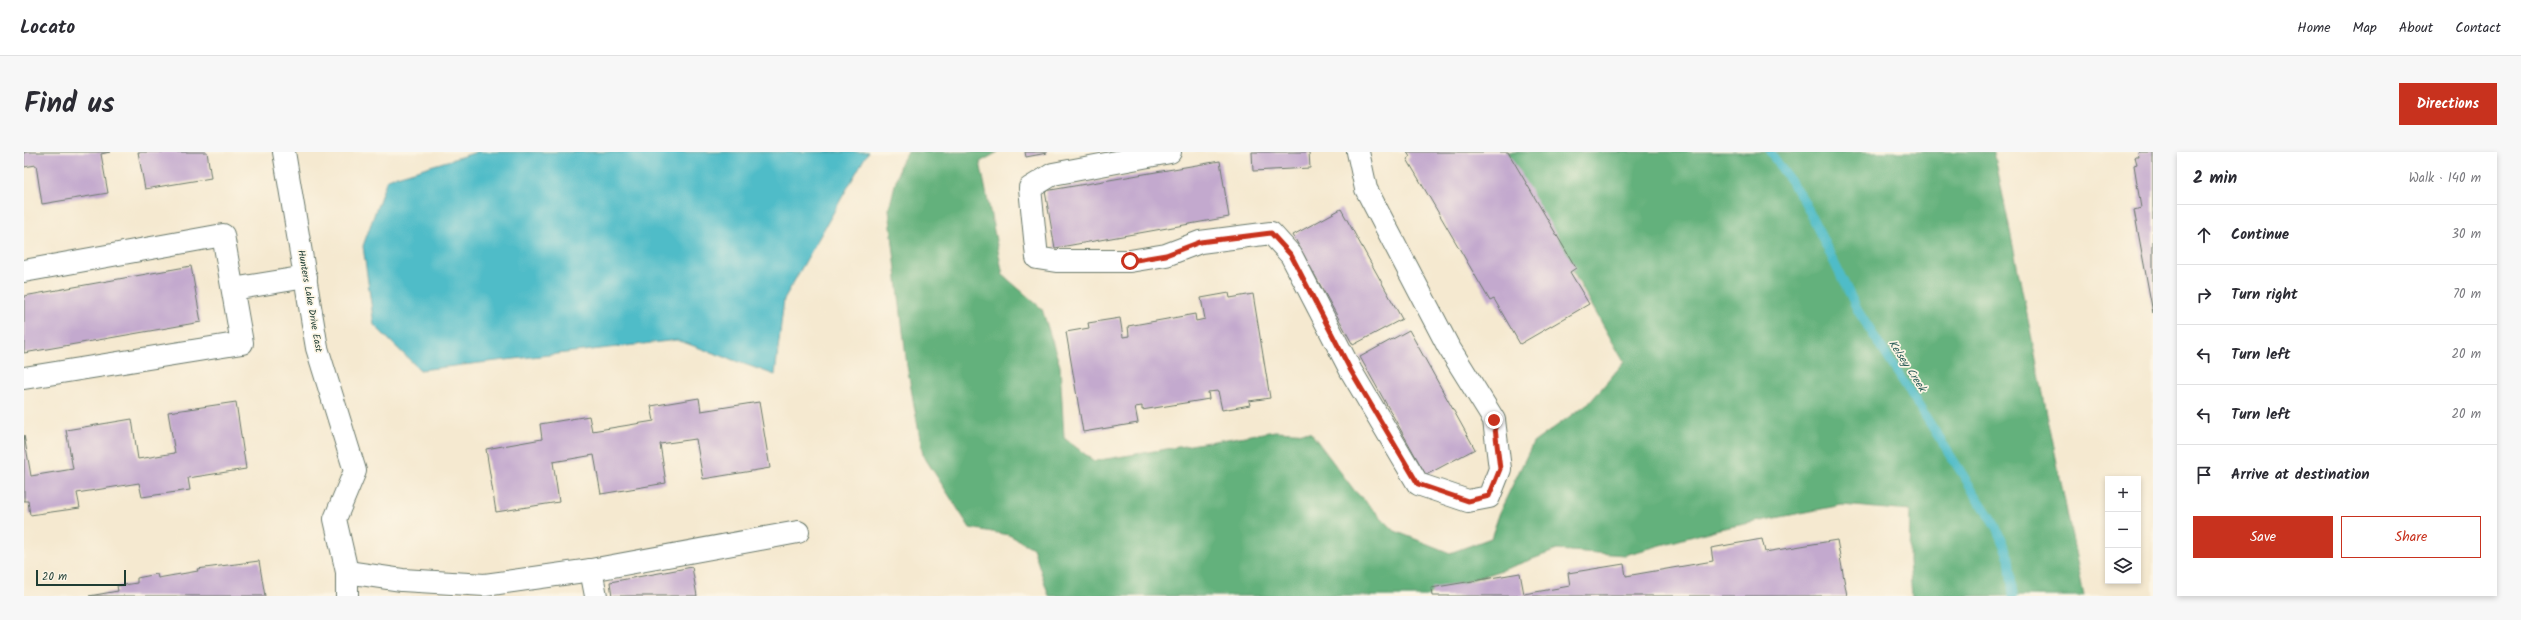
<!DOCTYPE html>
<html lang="en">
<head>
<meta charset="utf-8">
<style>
  :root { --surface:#fff; --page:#f7f7f7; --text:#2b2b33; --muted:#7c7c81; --line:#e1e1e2; --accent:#c8321e }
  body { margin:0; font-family:Kalam,sans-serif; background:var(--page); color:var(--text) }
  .controls { position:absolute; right:12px; bottom:12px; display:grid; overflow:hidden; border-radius:0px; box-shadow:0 2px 6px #0003 }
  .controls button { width:36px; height:36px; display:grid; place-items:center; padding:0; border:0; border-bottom:1px solid var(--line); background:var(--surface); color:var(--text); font:20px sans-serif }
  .scale { position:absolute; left:12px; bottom:10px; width:90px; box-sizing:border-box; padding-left:4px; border:2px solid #1f3d34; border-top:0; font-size:11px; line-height:14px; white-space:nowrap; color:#1f3d34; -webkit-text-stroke:3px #fcf5e5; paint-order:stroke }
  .stop { position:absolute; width:12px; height:12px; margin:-9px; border:3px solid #c8321e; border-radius:50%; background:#fff }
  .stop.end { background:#c8321e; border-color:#fff; box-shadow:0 1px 4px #0008 }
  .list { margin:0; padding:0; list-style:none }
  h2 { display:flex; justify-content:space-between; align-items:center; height:52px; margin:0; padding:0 16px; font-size:17px }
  h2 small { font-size:13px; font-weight:400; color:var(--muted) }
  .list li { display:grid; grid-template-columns:26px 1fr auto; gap:12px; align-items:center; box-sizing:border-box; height:60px; padding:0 16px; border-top:1px solid var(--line) }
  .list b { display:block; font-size:15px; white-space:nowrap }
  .list em { font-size:13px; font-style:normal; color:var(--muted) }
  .actions { display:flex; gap:8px; padding:12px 16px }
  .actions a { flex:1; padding:9px 0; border:1px solid var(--accent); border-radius:0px; text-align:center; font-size:14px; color:var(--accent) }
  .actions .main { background:var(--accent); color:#fff }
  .icon { flex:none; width:22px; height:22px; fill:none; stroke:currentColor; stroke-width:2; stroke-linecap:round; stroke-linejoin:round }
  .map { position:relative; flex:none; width:2129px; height:444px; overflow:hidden; border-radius:0px }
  header { display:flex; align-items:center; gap:24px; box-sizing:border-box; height:56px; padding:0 20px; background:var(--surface); border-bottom:1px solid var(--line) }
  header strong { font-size:19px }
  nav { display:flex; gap:22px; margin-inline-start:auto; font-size:14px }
  .intro { display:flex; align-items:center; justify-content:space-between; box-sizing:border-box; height:96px; padding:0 24px }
  h1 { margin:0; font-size:28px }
  .button { padding:10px 18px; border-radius:0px; background:var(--accent); color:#fff; font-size:14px; font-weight:700 }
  main { display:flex; gap:24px; padding:0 24px }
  aside { flex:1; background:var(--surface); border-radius:0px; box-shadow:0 2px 6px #0003 }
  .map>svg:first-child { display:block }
</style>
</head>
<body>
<header>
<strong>Locato</strong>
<nav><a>Home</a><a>Map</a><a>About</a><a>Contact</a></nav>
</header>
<div class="intro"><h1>Find us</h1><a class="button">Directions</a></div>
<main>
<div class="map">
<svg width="2129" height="444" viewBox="0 0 2129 444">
  <rect width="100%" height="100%" fill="#fcf5e5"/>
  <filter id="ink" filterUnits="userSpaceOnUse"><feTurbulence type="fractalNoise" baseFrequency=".025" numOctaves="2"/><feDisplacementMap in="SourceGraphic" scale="8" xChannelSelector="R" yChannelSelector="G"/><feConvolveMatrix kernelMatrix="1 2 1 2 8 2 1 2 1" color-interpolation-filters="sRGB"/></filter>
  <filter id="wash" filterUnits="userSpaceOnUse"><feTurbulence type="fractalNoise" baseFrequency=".012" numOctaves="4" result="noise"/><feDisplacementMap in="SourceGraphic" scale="16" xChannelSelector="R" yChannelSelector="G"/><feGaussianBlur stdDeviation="0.9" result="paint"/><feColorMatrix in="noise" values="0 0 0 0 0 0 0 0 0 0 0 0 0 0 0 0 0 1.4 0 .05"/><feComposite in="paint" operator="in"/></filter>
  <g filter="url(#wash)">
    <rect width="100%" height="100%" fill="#f5e9d0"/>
    <path fill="#63b17b" stroke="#417758" d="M884 0H974L956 10 979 123 1018 157 1036 214 1040 286 1070 309 1251 279 1287 281 1330 338 1371 379 1426 401 1467 386 1477 357 1509 291 1567 249 1600 210 1481 0H1970L2060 444H1888L1885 410 1886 359 1818 353 1695 377 1601 403 1533 398 1484 416 1406 441 1405 444H1025L1009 396 985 383 946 376 899 303 883 214 865 57 876 12Z"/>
    <path fill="#4fbcc8" stroke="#377c7e" d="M453 0H844L760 147 751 223 653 188 396 218 350 173 339 94 363 27Z"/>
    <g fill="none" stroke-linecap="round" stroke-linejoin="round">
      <path stroke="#4fbcc8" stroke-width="9" d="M1746 0 1779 47 1834 159 1971 373 1985 406 1989 444"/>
    </g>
    <g id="blocks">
      <g fill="#c3a9ce">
        <path d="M0 0H86L77 2 84 41 18 52 12 13 0 15Z"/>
        <path d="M114 0H183L187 26 121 37Z"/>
        <path d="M1001 0H1023V1L1002 5Z"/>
        <path d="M1228 0H1285L1286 16 1229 19Z"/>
        <path d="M1383 0H1484L1552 116 1546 120 1565 152 1496 192 1470 147 1466 149 1383 7 1386 5Z"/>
        <path d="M2114 0H2129V161L2110 58 2117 56 2110 13 2113 12 2111 5H2115Z"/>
        <path d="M1196 9 1205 65 1031 96 1021 39Z"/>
        <path d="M1317 57 1378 167 1329 193 1269 83Z"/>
        <path d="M167 114 177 170 0 201V144Z"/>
        <path d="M1205 141 1206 146 1229 142 1246 246 1225 249 1226 253 1198 258 1194 239 1184 240 1185 247 1118 258V254L1111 255 1114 271 1059 280 1042 180 1065 176 1064 171 1096 166 1099 185 1105 184 1104 174 1171 162 1172 169 1181 167 1177 146Z"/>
        <path d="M1385 178 1451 297 1402 323 1336 205Z"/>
        <path d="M675 246 677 259 735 250 746 316 679 327 672 287 636 292 642 331 577 342 570 303 529 310 535 350 472 360 462 297 518 287 516 272 565 264 568 279 630 269 627 254Z"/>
        <path d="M212 250 222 317 164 326 166 338 118 345 115 331 53 341 56 356 6 363 4 349H0V283L7 324 49 317 42 278 108 267 114 307 151 301 144 260Z"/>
        <path d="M1738 387 1741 400 1813 388 1823 444H1408L1407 436 1496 421 1500 442 1546 434 1544 421 1600 412 1602 424 1689 409 1687 396Z"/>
        <path d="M235 409 241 444H65L94 439 93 434 113 431V426L133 422 134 426 174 419 173 417Z"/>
        <path d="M668 415 673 444H588L586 430Z"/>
      </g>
    </g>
  </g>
  <g filter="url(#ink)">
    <use href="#blocks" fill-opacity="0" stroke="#6a796b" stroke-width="1"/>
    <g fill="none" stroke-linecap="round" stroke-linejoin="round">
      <defs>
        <g id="minor">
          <path d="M260 0 293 196 331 319 311 367 323 420V444"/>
          <path d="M1146 0 1029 22 1006 36 1013 106 1032 109H1106L1142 103 1176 90 1247 81 1267 103 1327 219 1394 332 1444 349 1465 345 1476 317 1470 268 1424 194 1342 37 1334 0"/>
          <path d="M0 119 199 83 218 191 0 226"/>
          <path d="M209 137 282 125"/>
          <path d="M567 418 774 380"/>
          <path d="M323 420 378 428 461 433 567 418 572 444"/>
        </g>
      </defs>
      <use href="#minor" stroke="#6a796b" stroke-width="24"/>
      <use href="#minor" stroke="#fff" stroke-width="22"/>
    </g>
  </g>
  <g fill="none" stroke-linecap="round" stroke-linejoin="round" filter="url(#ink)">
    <path stroke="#c8321e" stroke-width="5" d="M1106 109 1142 103 1176 90 1247 81 1267 103 1327 219 1394 332 1444 349 1465 344 1476 317 1470 268"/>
  </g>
  <g text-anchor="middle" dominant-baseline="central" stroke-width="3.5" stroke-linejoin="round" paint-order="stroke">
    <g font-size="10" fill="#1f3d34" stroke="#fcf5e5">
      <text transform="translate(286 149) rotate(80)">Hunters Lake Drive East</text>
    </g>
    <g font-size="11" font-style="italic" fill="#2b5d59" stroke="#fcf5e5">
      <text transform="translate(1883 214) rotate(57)">Kelsey Creek</text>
    </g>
  </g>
</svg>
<div class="controls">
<button>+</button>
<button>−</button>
<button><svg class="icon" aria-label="layers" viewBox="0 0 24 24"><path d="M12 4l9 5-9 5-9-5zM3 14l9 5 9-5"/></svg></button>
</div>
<div class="scale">20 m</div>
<div class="stop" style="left:1106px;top:109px"></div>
<div class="stop end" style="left:1470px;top:268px"></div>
</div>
<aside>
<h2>2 min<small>Walk · 140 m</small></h2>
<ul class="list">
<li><svg class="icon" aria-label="ahead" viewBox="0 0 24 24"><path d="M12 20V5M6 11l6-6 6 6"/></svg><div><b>Continue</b></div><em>30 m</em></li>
<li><svg class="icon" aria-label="right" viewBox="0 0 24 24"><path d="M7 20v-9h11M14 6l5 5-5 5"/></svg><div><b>Turn right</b></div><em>70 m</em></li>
<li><svg class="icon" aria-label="left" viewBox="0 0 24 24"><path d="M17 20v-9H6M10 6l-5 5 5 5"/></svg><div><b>Turn left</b></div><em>20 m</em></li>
<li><svg class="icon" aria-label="left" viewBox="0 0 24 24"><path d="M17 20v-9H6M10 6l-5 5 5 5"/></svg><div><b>Turn left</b></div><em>20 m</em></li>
<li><svg class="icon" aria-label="arrive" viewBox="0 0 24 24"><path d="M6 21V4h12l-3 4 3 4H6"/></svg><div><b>Arrive at destination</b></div></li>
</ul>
<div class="actions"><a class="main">Save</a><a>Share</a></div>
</aside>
</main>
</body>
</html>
